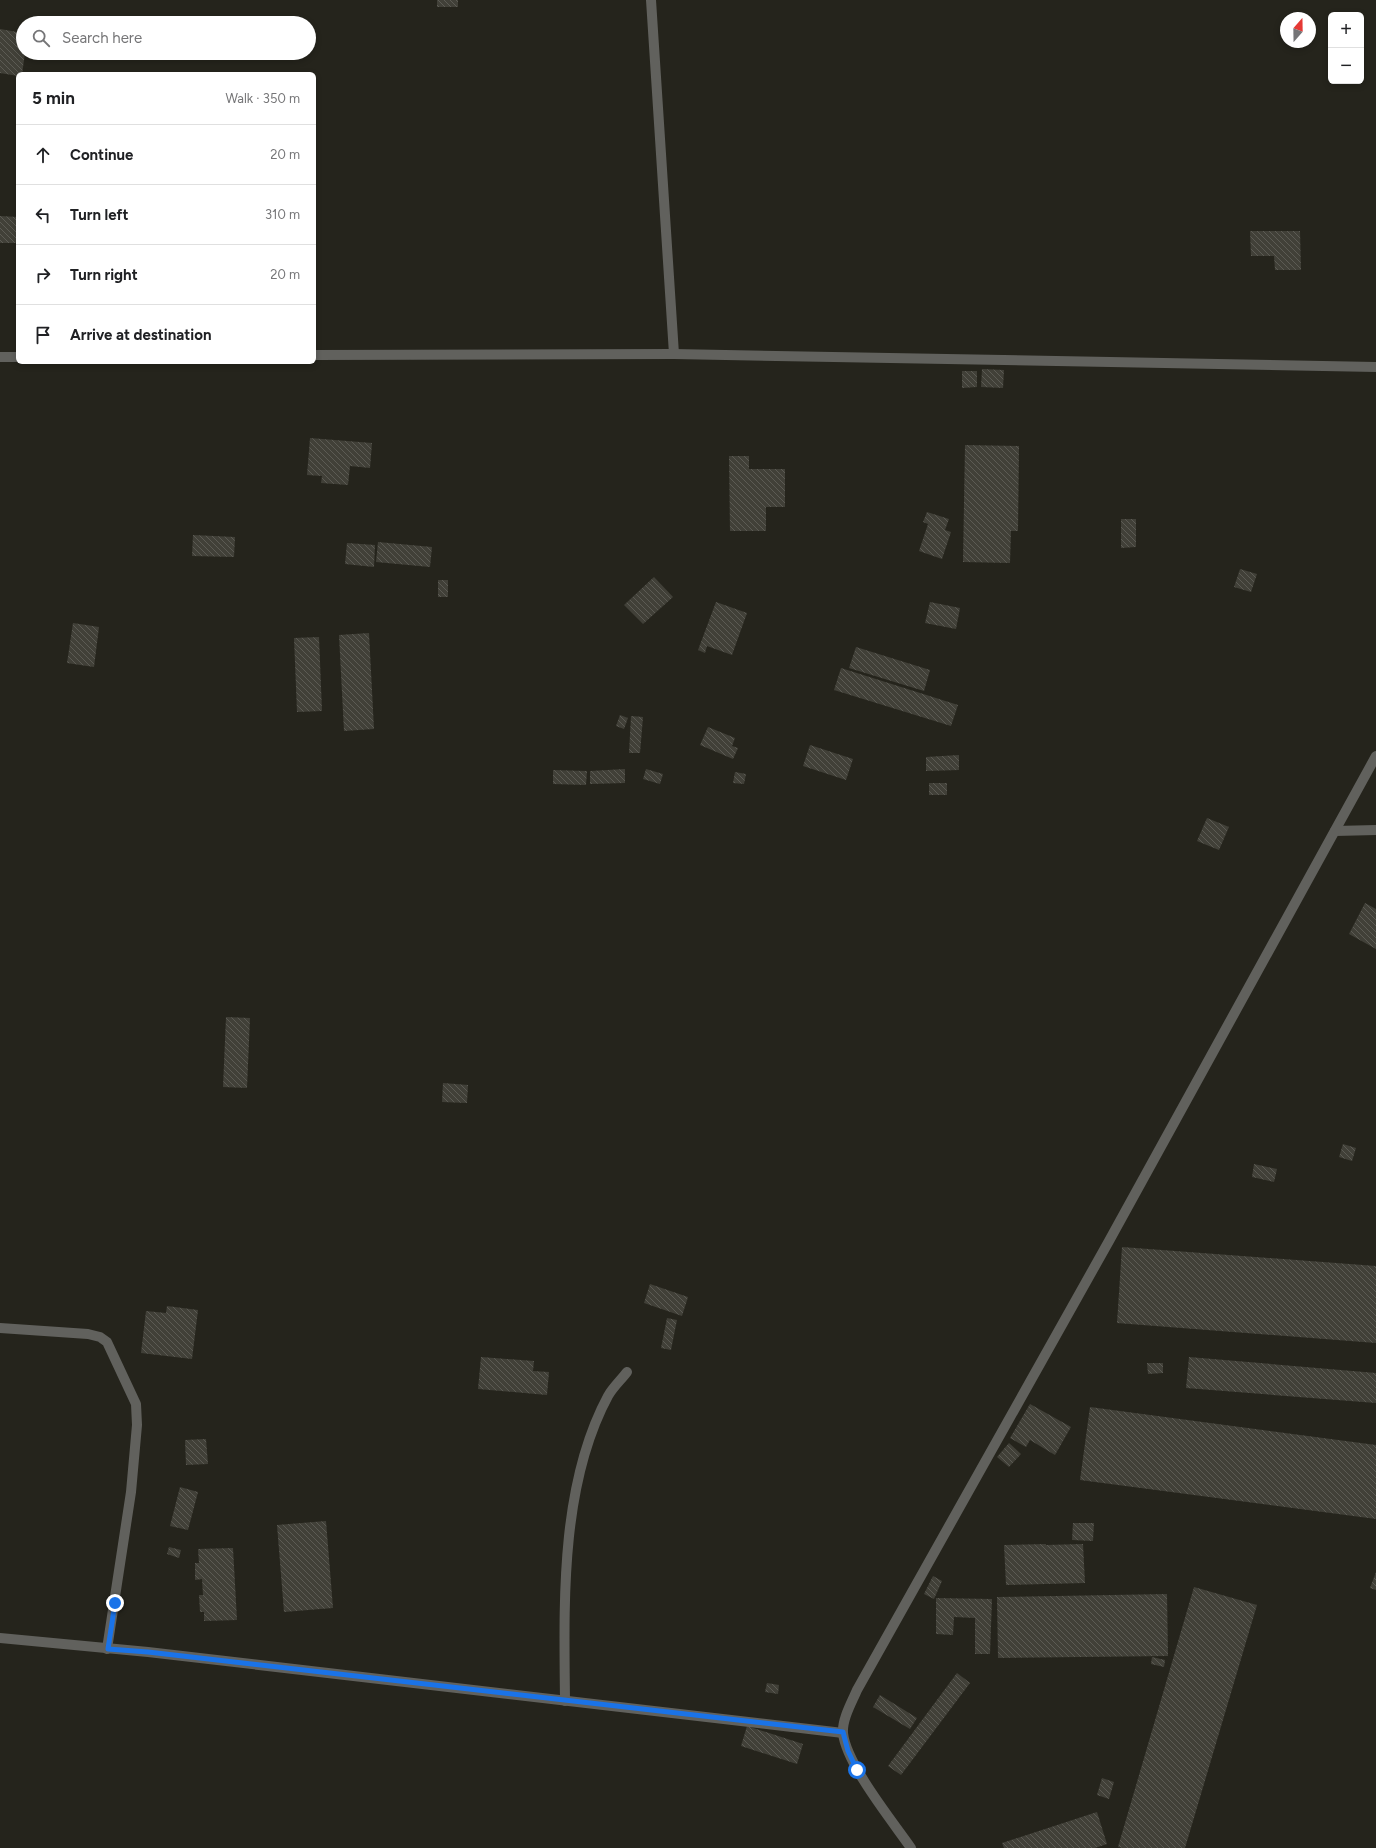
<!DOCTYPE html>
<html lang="en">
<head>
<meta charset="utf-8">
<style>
  :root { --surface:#fff; --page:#f6f6f6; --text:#202124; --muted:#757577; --line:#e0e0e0 }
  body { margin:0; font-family:Figtree,sans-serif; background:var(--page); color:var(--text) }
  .controls { position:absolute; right:12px; top:12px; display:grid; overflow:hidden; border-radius:6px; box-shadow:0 2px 6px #0003 }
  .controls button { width:36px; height:36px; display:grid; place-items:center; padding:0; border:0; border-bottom:1px solid var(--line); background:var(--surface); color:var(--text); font:20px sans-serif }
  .compass { position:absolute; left:1280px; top:12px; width:36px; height:36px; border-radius:50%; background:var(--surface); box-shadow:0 2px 6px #0003; rotate:20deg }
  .stop { position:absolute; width:12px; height:12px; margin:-9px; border:3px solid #1a73e8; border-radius:50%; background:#fff }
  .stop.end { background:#1a73e8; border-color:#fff; box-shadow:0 1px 4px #0008 }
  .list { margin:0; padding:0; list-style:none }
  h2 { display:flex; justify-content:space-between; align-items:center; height:52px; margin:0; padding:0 16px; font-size:17px }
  h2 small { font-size:13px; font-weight:400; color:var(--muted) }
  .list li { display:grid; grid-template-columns:26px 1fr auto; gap:12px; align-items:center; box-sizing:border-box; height:60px; padding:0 16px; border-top:1px solid var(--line) }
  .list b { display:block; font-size:15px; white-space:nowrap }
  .list em { font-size:13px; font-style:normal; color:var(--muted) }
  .icon { flex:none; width:22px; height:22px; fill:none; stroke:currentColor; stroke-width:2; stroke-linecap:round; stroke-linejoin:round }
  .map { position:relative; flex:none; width:1376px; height:1848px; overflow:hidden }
  .search { position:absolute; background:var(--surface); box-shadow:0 2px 6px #0003; left:16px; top:16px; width:300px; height:44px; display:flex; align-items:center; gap:10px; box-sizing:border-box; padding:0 14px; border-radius:22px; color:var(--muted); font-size:15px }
  .panel { position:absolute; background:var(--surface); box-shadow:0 2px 6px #0003; left:16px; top:72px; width:300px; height:292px; border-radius:6px }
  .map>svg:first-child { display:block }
</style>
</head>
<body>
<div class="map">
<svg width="1376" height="1848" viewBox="0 0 1376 1848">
  <defs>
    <pattern id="building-back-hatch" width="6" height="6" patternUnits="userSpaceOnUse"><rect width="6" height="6" fill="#414038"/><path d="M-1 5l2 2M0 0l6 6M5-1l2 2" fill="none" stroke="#5c5b54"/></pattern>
  </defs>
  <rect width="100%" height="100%" fill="#25241c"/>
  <g fill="url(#building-back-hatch)">
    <rect x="437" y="0" width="21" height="7"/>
    <path d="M0 29 23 33V53H25L22 74H18V76L0 73Z"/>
    <path d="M0 216 18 217V243H0Z"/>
    <path d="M1250 231H1300L1301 270H1275L1274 256H1251Z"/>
    <path d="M982 369 1004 370 1003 388 981 387Z"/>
    <path d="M962 371H977V387L962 388Z"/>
    <path d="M310 438 372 443 370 468 350 466 348 485 321 483 322 476 307 475Z"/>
    <path d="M965 445 1019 446 1018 531H1011L1010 563 963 562Z"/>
    <path d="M729 456H749V469H785V507H766V531H730Z"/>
    <path d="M927 512 949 519 945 530 951 532 942 559 919 551 928 524 923 522Z"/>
    <path d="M1121 519H1136V547L1121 548Z"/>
    <path d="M193 535 235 537 234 557 192 556Z"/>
    <path d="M378 542 432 547 430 567 376 562Z"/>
    <path d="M347 543 375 545 374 567 345 564Z"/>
    <path d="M1240 569 1257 574 1251 592 1234 587Z"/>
    <path d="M654 577 673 597 643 624 624 605Z"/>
    <rect x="438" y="580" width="10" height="17"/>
    <path d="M716 602 747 613 732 655 707 646 705 653 698 650Z"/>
    <path d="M930 602 960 608 956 629 925 623Z"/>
    <path d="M73 623 99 627 94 667 67 663Z"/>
    <path d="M369 633 374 729 344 731 339 635Z"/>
    <path d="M319 637 322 711 297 712 294 638Z"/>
    <path d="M856 647 930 670 924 691 849 668Z"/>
    <path d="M841 668 958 705 951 726 834 690Z"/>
    <path d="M620 715 628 718 624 729 616 726Z"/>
    <path d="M631 716 643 717 640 753H629Z"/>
    <path d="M708 727 735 738 732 746 738 748 733 759 700 745Z"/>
    <path d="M810 745 853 759 846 780 803 766Z"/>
    <path d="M959 755V770L926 771V757Z"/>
    <path d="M625 769V783L590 784V771Z"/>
    <path d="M646 769 663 774 660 784 643 779Z"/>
    <path d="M553 770 587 771 586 785 553 784Z"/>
    <path d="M735 772 746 774 744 784 733 783Z"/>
    <rect x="929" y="783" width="18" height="12"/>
    <path d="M1207 818 1229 827 1219 850 1197 841Z"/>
    <path d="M1365 903 1376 909V949L1349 934Z"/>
    <path d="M226 1017 250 1018 247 1088 223 1087Z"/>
    <path d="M443 1083 468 1085 467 1103 442 1102Z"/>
    <path d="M1343 1144 1356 1148 1352 1161 1339 1157Z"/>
    <path d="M1254 1164 1277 1169 1274 1182 1252 1177Z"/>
    <path d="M1122 1247 1376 1266V1343L1117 1323Z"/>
    <path d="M650 1284 688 1297 682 1316 644 1303Z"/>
    <path d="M167 1306 198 1310 192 1359 141 1353 146 1311 166 1313Z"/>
    <path d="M667 1318 677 1320 671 1350 661 1348Z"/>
    <path d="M481 1357 534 1361 533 1371 549 1372 547 1395 478 1389Z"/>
    <path d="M1189 1357 1376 1373V1403L1186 1388Z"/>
    <path d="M1147 1363H1163V1373L1148 1374Z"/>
    <path d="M1030 1404 1071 1427 1055 1455 1030 1440 1026 1447 1010 1438Z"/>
    <path d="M1090 1407 1376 1445V1519L1080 1480Z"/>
    <path d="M206 1439 208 1464 186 1465 185 1440Z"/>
    <path d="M1009 1443 1021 1454 1009 1467 997 1457Z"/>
    <path d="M180 1487 198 1492 188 1530 170 1526Z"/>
    <path d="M326 1521 333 1608 284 1612 277 1525Z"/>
    <path d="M1073 1523H1094L1093 1541 1072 1540Z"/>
    <path d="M1046 1544V1545L1083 1544 1085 1583 1006 1585 1004 1545Z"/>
    <path d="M169 1547 181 1550 179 1558 167 1554Z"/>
    <path d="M233 1548 237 1620 204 1621V1612H200L199 1595H203L202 1579 195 1580V1563H199L198 1549Z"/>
    <path d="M1376 1572V1590L1370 1588Z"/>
    <path d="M933 1576 942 1581 934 1599 924 1594Z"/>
    <path d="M1194 1587 1257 1605 1185 1848H1123L1118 1847Z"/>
    <path d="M1167 1594 1168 1656 998 1658 997 1597Z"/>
    <path d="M936 1598 992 1599 990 1654H975V1618L954 1617 953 1635 936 1634Z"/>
    <path d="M1152 1657 1165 1660 1164 1667 1151 1664Z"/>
    <path d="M957 1673 970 1683 901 1775 888 1766Z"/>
    <path d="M767 1683 779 1685 778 1694 765 1692Z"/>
    <path d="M880 1695 917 1718 910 1729 873 1707Z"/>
    <path d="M747 1726 803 1744 797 1764 741 1746Z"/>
    <path d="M1102 1778 1114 1782 1109 1799 1097 1795Z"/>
    <path d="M1097 1812 1107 1844 1095 1848H1004L1002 1843Z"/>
  </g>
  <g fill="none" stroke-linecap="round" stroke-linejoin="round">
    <g stroke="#61615d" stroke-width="10">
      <path d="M651 0 674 354"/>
      <path d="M314 355 674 354 1376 367"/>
      <path d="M0 357H18"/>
      <path d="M1335 831 1376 830"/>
      <path d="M0 1328 88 1334 100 1337 107 1342 136 1404 137 1425 131 1492 107 1649"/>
      <path d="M0 1638 148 1652 843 1733"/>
      <path d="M565 1701C564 1603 560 1485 608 1396 613 1387 621 1380 627 1372"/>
      <path d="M911 1848C893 1822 846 1764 843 1733 842 1719 852 1702 857 1690L1109 1241 1376 756"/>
    </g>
  </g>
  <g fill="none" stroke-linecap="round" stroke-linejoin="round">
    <path stroke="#1a73e8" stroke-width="5" d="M115 1603 108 1649 148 1652 843 1732 848 1751 857 1770"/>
  </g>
</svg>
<div class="controls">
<button>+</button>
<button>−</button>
</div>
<svg class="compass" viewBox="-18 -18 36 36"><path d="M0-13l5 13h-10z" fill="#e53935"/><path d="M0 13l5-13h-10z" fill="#757577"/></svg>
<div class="stop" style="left:857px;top:1770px"></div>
<div class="stop end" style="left:115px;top:1603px"></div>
<div class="search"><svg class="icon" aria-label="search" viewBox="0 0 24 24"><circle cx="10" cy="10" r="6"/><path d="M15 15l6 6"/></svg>Search here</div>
<section class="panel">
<h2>5 min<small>Walk · 350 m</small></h2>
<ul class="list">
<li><svg class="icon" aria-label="ahead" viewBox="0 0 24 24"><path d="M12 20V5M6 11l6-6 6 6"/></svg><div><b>Continue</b></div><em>20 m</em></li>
<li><svg class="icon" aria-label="left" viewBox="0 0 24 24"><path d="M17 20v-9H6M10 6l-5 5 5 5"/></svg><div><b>Turn left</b></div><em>310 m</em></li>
<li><svg class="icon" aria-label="right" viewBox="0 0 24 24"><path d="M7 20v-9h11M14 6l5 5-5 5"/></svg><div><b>Turn right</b></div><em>20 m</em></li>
<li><svg class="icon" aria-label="arrive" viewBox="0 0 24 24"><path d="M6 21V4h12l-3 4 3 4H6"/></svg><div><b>Arrive at destination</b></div></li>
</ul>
</section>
</div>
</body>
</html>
